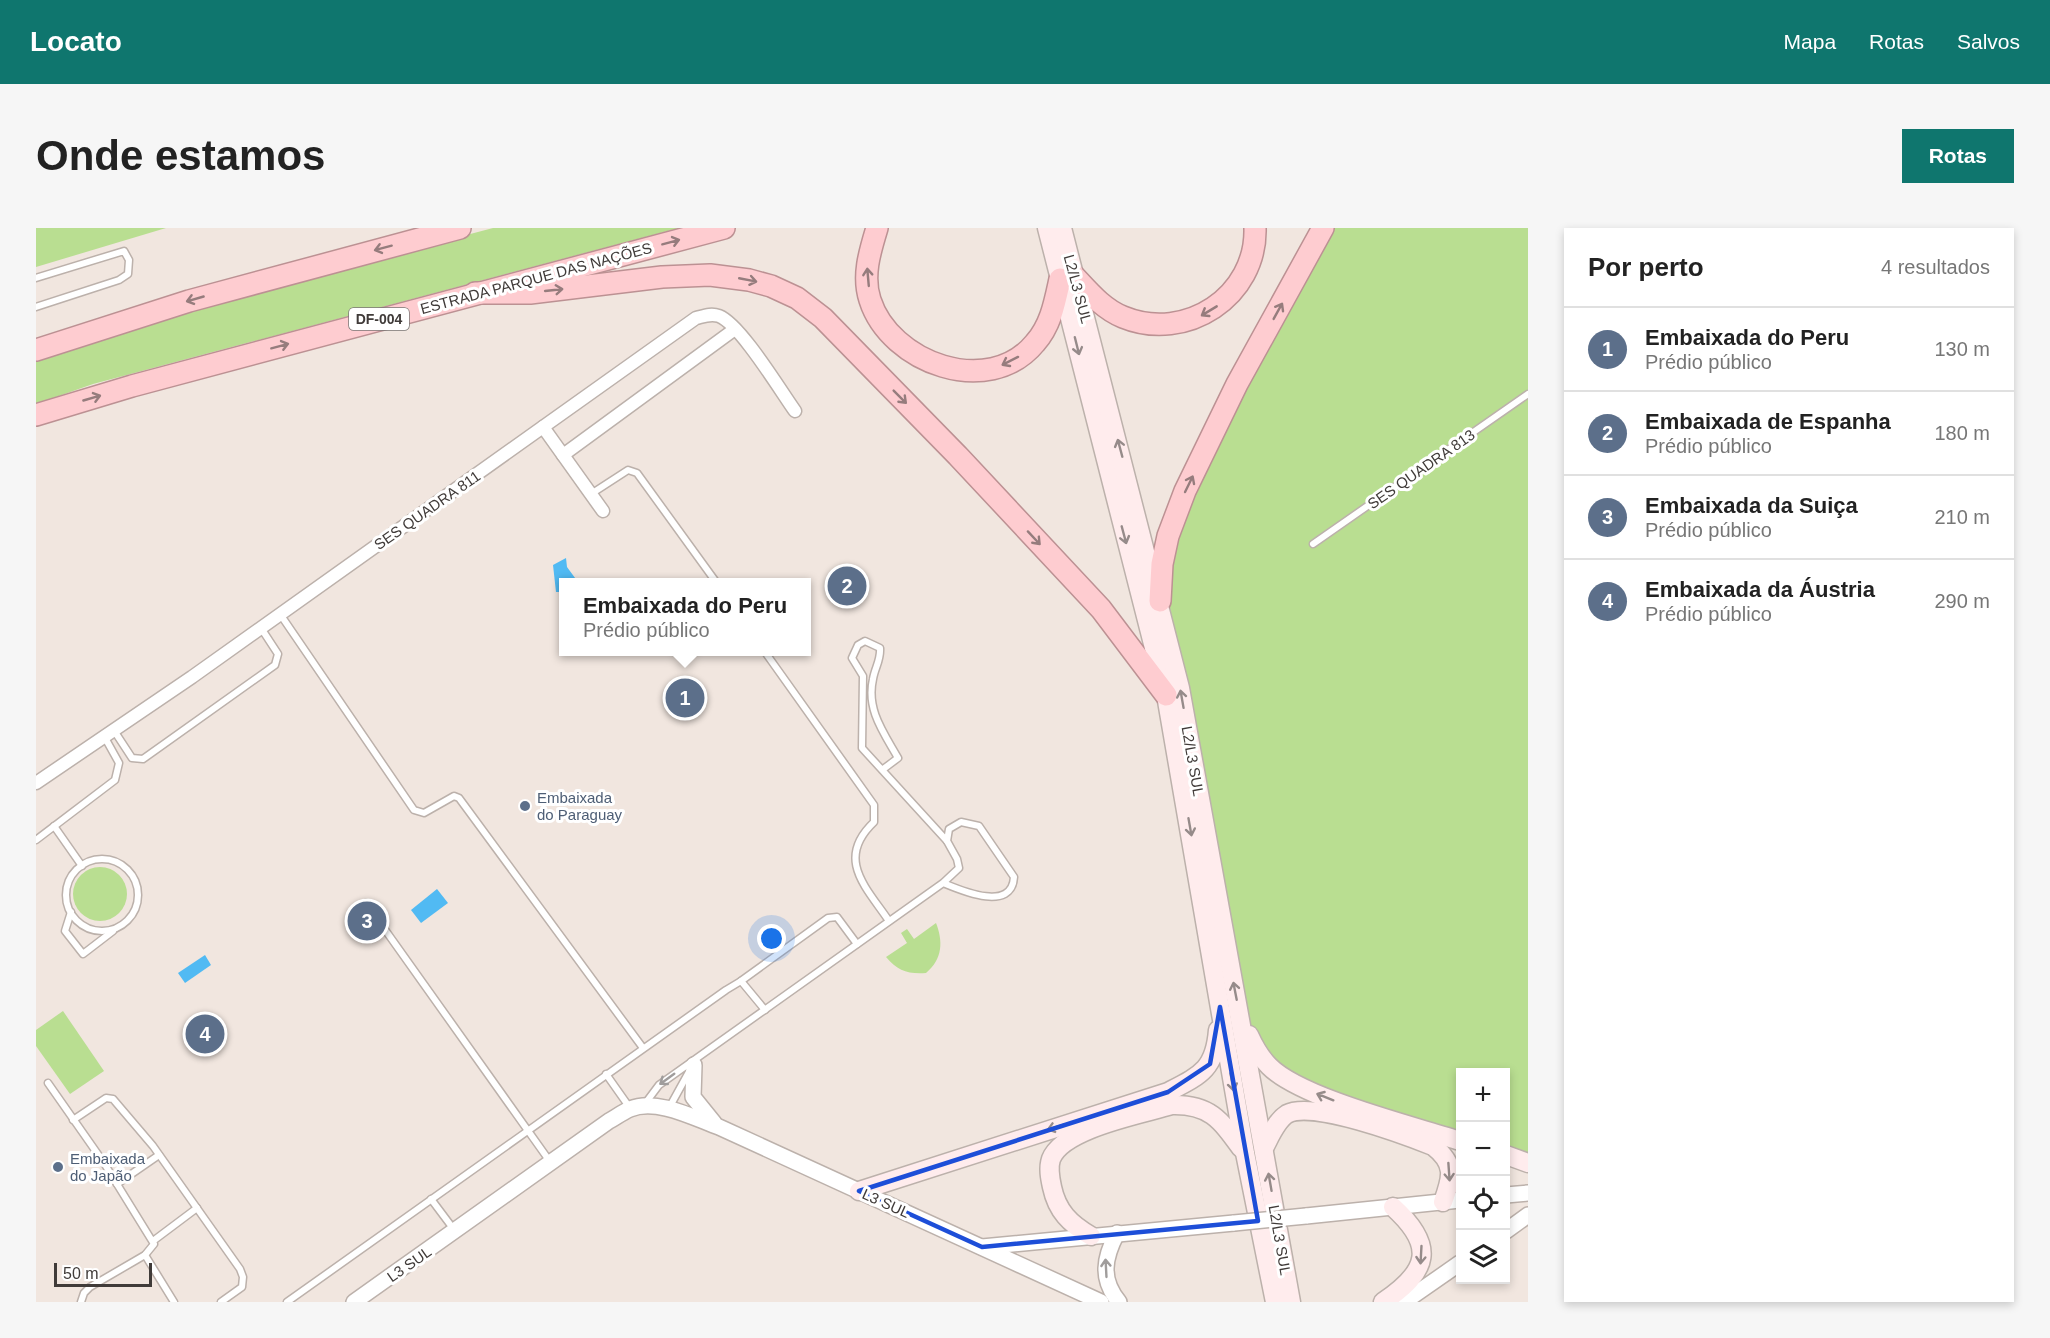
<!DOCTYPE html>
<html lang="pt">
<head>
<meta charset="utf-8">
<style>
  :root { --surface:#fff; --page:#f6f6f6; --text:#222; --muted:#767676; --line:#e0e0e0; --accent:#0f766e }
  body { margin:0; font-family:Arial,sans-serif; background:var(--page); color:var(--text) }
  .controls { position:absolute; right:18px; bottom:18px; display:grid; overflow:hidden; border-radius:0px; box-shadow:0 3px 9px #0003 }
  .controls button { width:54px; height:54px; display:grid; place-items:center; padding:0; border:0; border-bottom:2px solid var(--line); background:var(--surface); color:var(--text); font:30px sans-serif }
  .scale { position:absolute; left:18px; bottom:15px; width:98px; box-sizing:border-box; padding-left:6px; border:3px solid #403b39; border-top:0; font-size:16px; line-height:21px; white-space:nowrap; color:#403b39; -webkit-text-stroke:4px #fff; paint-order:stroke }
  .you { position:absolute; left:736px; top:711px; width:21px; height:21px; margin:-15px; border:4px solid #fff; border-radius:50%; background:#1a73e8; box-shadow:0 0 0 9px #1a73e833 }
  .badge { display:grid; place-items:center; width:39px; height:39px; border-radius:50%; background:var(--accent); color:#fff; font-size:20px; font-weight:700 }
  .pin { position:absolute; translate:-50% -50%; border:3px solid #fff; box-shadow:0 2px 6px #0006 }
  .popup { position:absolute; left:523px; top:350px; width:252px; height:78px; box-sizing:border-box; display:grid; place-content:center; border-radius:0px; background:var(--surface); filter:drop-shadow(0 2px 4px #0005); font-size:20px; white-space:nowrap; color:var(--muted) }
  .popup b { font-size:22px; color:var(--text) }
  .popup::after { content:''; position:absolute; left:50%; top:100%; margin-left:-12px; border:12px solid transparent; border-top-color:var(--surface) }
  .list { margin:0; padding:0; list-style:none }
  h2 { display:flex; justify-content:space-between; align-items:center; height:78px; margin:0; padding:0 24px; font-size:26px }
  h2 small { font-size:20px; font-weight:400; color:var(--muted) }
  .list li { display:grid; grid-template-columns:39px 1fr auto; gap:18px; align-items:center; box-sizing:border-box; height:84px; padding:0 24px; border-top:2px solid var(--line) }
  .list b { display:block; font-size:22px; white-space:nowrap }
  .list p { margin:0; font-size:20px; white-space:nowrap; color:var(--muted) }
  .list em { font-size:20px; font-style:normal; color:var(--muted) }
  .icon { flex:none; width:33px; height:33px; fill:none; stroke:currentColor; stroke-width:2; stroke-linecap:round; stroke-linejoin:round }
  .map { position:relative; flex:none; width:1492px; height:1074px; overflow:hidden; border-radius:0px }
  header { display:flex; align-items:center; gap:36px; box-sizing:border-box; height:84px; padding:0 30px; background:var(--accent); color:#fff }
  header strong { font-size:28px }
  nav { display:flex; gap:33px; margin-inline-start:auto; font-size:21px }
  .intro { display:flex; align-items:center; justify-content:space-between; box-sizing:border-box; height:144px; padding:0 36px }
  h1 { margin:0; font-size:42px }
  .button { padding:15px 27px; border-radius:0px; background:var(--accent); color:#fff; font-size:21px; font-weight:700 }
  main { display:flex; gap:36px; padding:0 36px }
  aside { flex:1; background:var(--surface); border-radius:0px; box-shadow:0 3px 9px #0003 }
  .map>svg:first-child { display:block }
</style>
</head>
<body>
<header>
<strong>Locato</strong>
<nav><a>Mapa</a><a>Rotas</a><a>Salvos</a></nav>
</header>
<div class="intro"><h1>Onde estamos</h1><a class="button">Rotas</a></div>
<main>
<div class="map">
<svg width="1492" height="1074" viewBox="0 0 1492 1074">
  <rect width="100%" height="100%" fill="#f1e6df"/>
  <g fill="#b9de91">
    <path d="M0 0H130L0 39Z"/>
    <path d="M457 0H643L57 156 0 176V134L230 60Z"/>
    <path d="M1288 0H1492V927L1470 920V844H1424V907L1288 866 1218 820 1124 373 1132 308Z"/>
    <circle cx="64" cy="666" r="27"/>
    <path d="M900 695C907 713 907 731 890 745 871 746 862 743 850 729L871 715 865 705 871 701 878 711Z"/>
    <path d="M27 783 68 843 34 866 0 818V802Z"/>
  </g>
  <g fill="#51baf3">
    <path d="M530 330 531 339 542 354H528L527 364H520L517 337Z"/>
    <path d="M401 661 412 675 385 695 375 682Z"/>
    <path d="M169 727 175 737 149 755 142 745Z"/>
  </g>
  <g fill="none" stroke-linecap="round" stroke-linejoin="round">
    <defs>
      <g id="service">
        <path d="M0 50 88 23 93 32 92 46 83 52 0 79"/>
        <path d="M555 266 592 242 601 245 680 354"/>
        <path d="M1277 316 1492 166"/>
        <path d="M244 386 378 582 388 585 418 568 423 570 607 820"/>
        <path d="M729 424 838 577V594C799 631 830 659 853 693"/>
        <path d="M77 501 96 530 107 531 239 437 242 426 225 400"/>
        <path d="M846 542 862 530C848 505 830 482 837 451 839 439 845 432 844 420L829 413 822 417 816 430 827 448 826 520 911 613"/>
        <path d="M18 598 46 638"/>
        <path d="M0 612 79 552 83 535 68 508"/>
        <circle cx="66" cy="667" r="36"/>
        <path d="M330 675 515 935"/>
        <path d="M35 684 29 703 47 726 77 703"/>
        <path d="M705 753 792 690 801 689 821 716"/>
        <path d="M570 846 594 880"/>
        <path d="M12 855 68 935 118 1016 109 1027 54 1059 48 1065 45 1074"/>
        <path d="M608 877 623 857 907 655 923 640 921 631 911 613 913 601 925 594 943 598 978 649C976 685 924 662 907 655"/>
        <path d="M633 880 654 842"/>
        <path d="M37 892 70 870 77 871 117 918 204 1041 207 1049 206 1059 185 1074"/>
        <path d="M81 956 123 927"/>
        <path d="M395 971 419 1003"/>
        <path d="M117 1013 161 980"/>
        <path d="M109 1027 138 1074"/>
        <path d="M251 1074 690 762 705 753 729 782"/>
      </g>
      <g id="minor">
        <path d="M507 199 567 283"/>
        <path d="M527 227 699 101"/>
        <path d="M0 555 156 449 660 90C668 88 675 85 683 88 704 96 744 162 759 183"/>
      </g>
      <g id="tertiary">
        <path d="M658 837 657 869 678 895"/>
        <path d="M1470 967 1492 965"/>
        <path d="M1270 988 1424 972"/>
        <path d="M1470 1003 1492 987"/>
        <path d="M1081 1005C1068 1030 1064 1051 1083 1074"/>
        <path d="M946 1019 1198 995"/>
        <path d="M318 1074 573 893C580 889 587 884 594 881 621 870 658 890 683 899L1065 1074"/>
        <path d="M1368 1074 1424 1035"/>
      </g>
      <g id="secondary">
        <path d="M1011 0 1130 467 1209 925 1239 1074"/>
        <path d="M1026 0 1144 460 1255 1074"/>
        <path d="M1213 807C1218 818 1224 829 1233 838 1264 870 1378 898 1424 913"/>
        <path d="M1228 920C1234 909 1240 893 1251 886 1276 872 1369 907 1397 918 1420 936 1416 949 1407 974"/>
        <path d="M1470 927 1492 935"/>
        <path d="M823 963 1132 864C1165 847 1179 841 1182 802"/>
        <path d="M1055 1008C1034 996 1021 983 1016 959 1014 950 1012 940 1015 931 1027 900 1107 886 1136 877 1173 876 1184 891 1205 920"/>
        <path d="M1347 1074C1393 1043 1400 1018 1357 979"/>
      </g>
      <g id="trunk">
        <path d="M841 0C834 23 826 48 834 72 854 135 953 171 999 115 1015 97 1019 74 1024 51"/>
        <path d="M1038 48C1053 64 1067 81 1087 89 1150 115 1221 68 1219 0"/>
        <path d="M439 65H494L626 49 674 47 713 52 735 58 761 70 787 90 922 228 1065 381 1130 467"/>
        <path d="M0 122 153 73 424 0"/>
        <path d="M0 187 96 158 688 0"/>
        <path d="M1124 373 1126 336 1132 308 1149 263 1201 156 1287 0"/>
      </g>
    </defs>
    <use href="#service" stroke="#bcb1ab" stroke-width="9"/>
    <use href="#minor" stroke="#bcb1ab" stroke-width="15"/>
    <use href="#tertiary" stroke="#bcb1ab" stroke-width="18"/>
    <use href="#secondary" stroke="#bcb1ab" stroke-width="21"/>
    <use href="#trunk" stroke="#bc9193" stroke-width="24"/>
    <use href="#service" stroke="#fff" stroke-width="6"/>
    <use href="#minor" stroke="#fff" stroke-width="12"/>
    <use href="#tertiary" stroke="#fff" stroke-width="15"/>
    <use href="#secondary" stroke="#ffeced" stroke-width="18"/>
    <use href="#trunk" stroke="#feccd0" stroke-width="21"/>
    <defs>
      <path id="tertiary-bridge" d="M1198 995 1270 988"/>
    </defs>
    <use href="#tertiary-bridge" stroke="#bcb1ab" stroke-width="18" stroke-linecap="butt"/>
    <use href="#tertiary-bridge" stroke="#fff" stroke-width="15"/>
  </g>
  <defs><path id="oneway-shaft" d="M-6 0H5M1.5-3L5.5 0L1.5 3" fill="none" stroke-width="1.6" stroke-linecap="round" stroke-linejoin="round" transform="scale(1.5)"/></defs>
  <g stroke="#967c7d">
    <use href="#oneway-shaft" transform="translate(635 14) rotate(-15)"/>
    <use href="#oneway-shaft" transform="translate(347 20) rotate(165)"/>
    <use href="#oneway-shaft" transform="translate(832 49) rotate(-95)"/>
    <use href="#oneway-shaft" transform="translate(712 52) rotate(11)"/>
    <use href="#oneway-shaft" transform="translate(518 62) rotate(-6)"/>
    <use href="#oneway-shaft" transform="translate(159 71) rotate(164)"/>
    <use href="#oneway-shaft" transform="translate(1173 83) rotate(149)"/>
    <use href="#oneway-shaft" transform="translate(1242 83) rotate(-61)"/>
    <use href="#oneway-shaft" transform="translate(244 118) rotate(-15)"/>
    <use href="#oneway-shaft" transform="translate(974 133) rotate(153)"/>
    <use href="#oneway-shaft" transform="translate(864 169) rotate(45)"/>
    <use href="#oneway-shaft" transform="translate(56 170) rotate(-16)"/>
    <use href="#oneway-shaft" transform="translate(1153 256) rotate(-64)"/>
    <use href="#oneway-shaft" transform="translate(998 310) rotate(47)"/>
  </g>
  <g stroke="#968b8a">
    <use href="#oneway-shaft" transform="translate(1041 118) rotate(76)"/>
    <use href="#oneway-shaft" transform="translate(1084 220) rotate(-105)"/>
    <use href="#oneway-shaft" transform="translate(1088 307) rotate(75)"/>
    <use href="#oneway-shaft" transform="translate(1146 471) rotate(-100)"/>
    <use href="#oneway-shaft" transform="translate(1154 599) rotate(80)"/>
    <use href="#oneway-shaft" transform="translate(1199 763) rotate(-101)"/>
    <use href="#oneway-shaft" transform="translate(1196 854) rotate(80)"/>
    <use href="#oneway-shaft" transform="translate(1289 869) rotate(-158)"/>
    <use href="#oneway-shaft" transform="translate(1020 899) rotate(163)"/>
    <use href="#oneway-shaft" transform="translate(1413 944) rotate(86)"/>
    <use href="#oneway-shaft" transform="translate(1234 954) rotate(-100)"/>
    <use href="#oneway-shaft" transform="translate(1385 1027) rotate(93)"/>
  </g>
  <g stroke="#a09d9c">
    <use href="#oneway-shaft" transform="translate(631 851) rotate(144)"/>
    <use href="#oneway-shaft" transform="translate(1070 1040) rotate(-93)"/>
  </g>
  <path fill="none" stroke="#1d4ed8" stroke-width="4.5" stroke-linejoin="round" d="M1184 779 1222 993 946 1019 823 963 1132 864 1174 836Z"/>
  <g fill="#5c6f8a" stroke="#fff" stroke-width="2">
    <circle cx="489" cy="578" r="6"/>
    <circle cx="22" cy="939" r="6"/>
  </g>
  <g text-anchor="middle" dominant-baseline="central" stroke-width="6" stroke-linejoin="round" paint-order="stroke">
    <rect fill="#fff" stroke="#797674" stroke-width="1.5" x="313" y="80" width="60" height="22" rx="4.5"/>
    <g font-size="14" font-weight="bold" fill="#403b39">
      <text x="343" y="91">DF-004</text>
    </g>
    <g font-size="15" fill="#403b39" stroke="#fff">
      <text transform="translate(500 50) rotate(-15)">ESTRADA PARQUE DAS NAÇÕES</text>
      <text transform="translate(1042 61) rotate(75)">L2/L3 SUL</text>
      <text transform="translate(1385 241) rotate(-35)">SES QUADRA 813</text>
      <text transform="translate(391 282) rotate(-35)">SES QUADRA 811</text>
      <text transform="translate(1157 533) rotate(80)">L2/L3 SUL</text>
      <text transform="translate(850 975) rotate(24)">L3 SUL</text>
      <text transform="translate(1244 1012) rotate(80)">L2/L3 SUL</text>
      <text transform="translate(373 1036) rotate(-35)">L3 SUL</text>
    </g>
    <g font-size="15" fill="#4e5e75" stroke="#fff" text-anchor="start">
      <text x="501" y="569">Embaixada<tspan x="501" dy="17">do Paraguay</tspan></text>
      <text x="34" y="930">Embaixada<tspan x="34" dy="17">do Japão</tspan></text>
    </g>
  </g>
</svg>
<div class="controls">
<button>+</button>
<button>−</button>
<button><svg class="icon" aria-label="locate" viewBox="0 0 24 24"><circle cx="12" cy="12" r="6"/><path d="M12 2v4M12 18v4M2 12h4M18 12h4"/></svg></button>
<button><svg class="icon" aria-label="layers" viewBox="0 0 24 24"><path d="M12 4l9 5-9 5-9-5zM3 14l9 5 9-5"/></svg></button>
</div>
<div class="scale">50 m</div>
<div class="you"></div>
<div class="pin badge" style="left:649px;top:470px;background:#5c6f8a">1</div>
<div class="popup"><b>Embaixada do Peru</b>Prédio público</div>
<div class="pin badge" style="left:811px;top:358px;background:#5c6f8a">2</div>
<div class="pin badge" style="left:331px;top:693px;background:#5c6f8a">3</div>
<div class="pin badge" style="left:169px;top:806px;background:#5c6f8a">4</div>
</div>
<aside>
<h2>Por perto<small>4 resultados</small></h2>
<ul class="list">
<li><span class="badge" style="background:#5c6f8a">1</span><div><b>Embaixada do Peru</b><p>Prédio público</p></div><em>130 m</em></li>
<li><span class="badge" style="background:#5c6f8a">2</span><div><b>Embaixada de Espanha</b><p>Prédio público</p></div><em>180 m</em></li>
<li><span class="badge" style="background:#5c6f8a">3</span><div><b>Embaixada da Suiça</b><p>Prédio público</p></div><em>210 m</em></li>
<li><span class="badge" style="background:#5c6f8a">4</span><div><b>Embaixada da Áustria</b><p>Prédio público</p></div><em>290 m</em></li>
</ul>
</aside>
</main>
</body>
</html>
